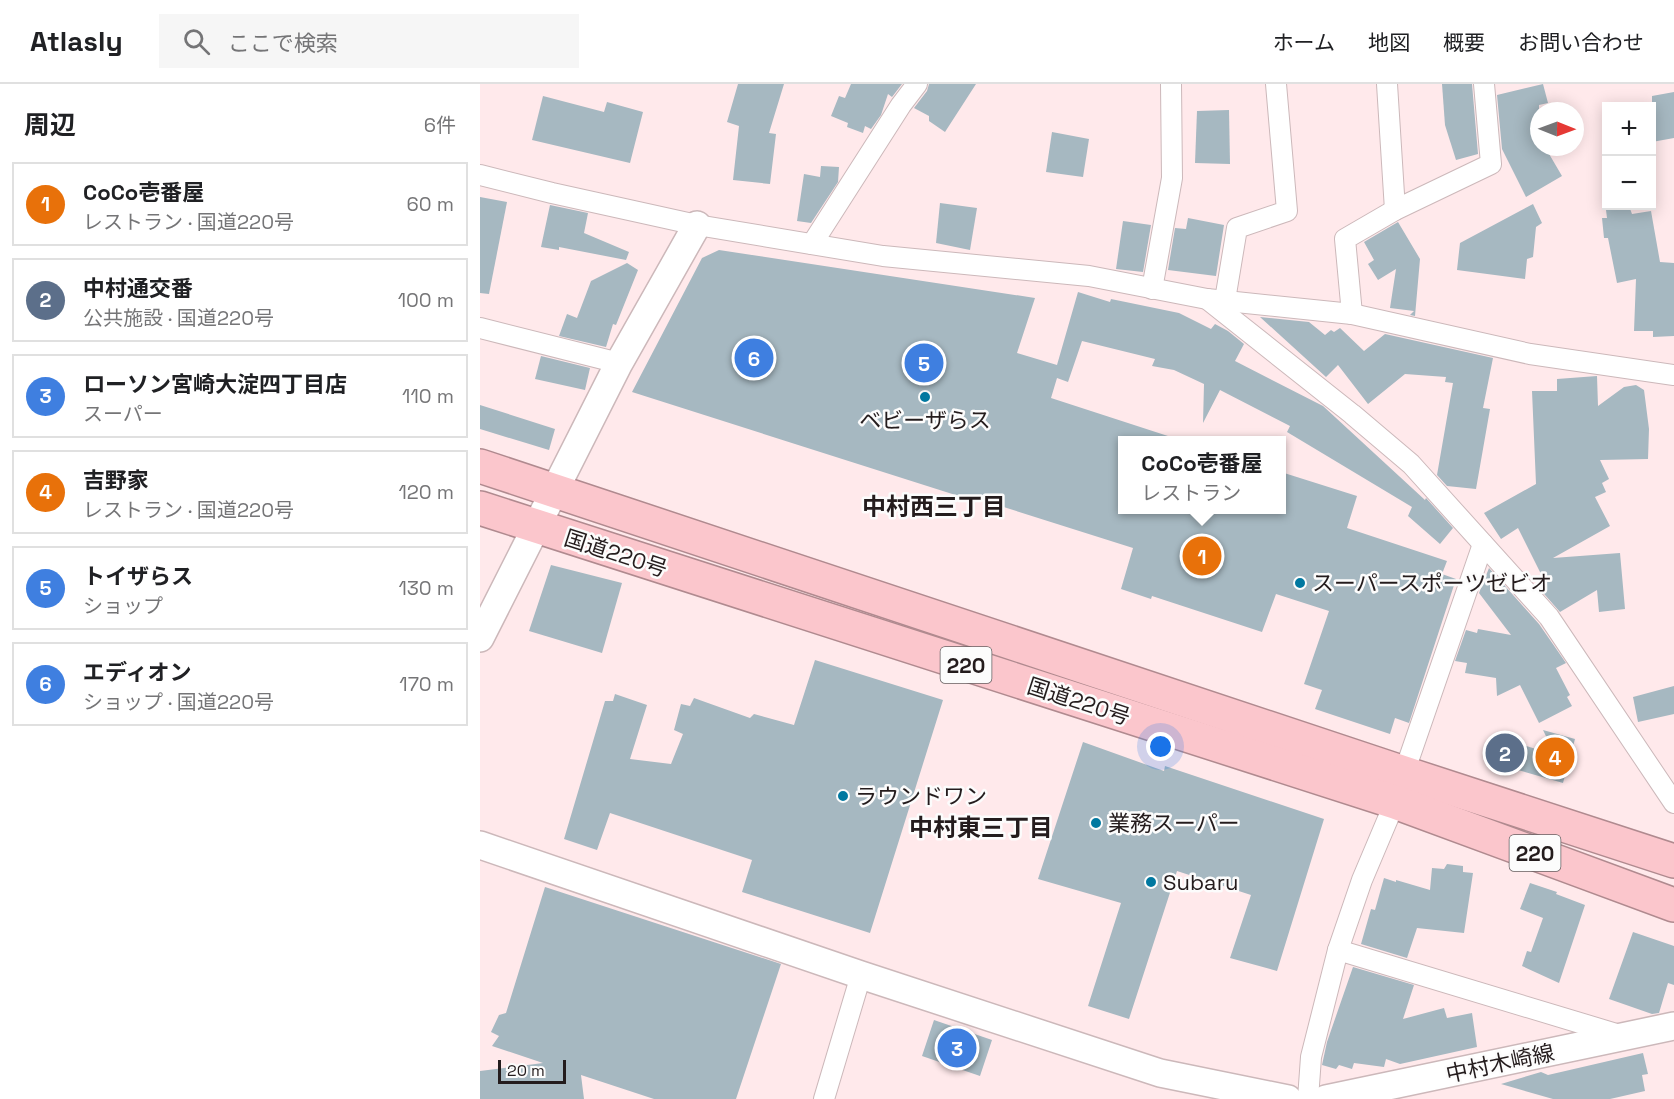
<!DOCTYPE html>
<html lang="ja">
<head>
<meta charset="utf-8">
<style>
  :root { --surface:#fff; --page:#f6f6f6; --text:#202124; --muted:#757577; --line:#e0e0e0; --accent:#2563eb }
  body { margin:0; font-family:"Space Grotesk","Noto Sans JP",sans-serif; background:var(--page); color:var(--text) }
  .controls { position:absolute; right:18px; top:18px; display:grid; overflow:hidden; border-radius:0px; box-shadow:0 3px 15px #0003 }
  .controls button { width:54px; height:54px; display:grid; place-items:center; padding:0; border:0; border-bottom:2px solid var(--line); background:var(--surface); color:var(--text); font:30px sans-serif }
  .compass { position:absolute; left:1050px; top:18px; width:54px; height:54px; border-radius:50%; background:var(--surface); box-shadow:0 3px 15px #0003; rotate:91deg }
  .scale { position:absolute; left:18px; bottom:15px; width:68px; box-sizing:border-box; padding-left:6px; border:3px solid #241c1d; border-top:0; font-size:16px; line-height:21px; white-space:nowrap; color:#241c1d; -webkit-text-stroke:4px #fcfcfc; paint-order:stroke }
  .you { position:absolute; left:681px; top:663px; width:21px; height:21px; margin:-15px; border:4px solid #fff; border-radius:50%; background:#1a73e8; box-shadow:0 0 0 9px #1a73e833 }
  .badge { display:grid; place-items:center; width:39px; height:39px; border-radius:50%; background:var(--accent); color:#fff; font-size:20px; font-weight:700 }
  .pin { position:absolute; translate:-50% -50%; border:3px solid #fff; box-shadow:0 2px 6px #0006 }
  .popup { position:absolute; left:638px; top:352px; width:168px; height:78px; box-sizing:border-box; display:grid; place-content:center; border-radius:0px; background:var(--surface); filter:drop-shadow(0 2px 4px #0005); font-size:20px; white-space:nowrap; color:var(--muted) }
  .popup b { font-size:22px; color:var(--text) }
  .popup::after { content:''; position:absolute; left:50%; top:100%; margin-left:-12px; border:12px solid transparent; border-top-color:var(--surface) }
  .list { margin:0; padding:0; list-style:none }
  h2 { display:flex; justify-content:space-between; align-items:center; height:78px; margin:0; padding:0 24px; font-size:26px }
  h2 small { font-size:20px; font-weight:400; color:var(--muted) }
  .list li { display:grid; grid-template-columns:39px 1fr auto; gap:18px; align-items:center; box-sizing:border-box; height:84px; margin:0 12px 12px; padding:0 12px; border:2px solid var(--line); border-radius:0px }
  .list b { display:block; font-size:22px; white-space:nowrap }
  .list p { margin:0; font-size:20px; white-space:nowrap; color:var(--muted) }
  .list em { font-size:20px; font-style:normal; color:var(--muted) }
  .icon { flex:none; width:33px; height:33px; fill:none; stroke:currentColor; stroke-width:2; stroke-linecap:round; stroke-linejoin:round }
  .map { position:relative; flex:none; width:1194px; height:1015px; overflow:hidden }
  header { display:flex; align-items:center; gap:36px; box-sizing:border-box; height:84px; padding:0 30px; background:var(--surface); border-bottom:2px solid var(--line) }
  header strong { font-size:28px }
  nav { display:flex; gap:33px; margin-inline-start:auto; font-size:21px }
  .search { width:420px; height:54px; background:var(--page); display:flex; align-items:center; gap:15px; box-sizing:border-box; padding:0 21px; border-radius:0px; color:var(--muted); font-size:22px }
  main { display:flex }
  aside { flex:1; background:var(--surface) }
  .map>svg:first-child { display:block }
</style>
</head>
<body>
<header>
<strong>Atlasly</strong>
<div class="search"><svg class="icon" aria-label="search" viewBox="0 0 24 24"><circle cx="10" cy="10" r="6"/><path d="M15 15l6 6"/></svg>ここで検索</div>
<nav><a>ホーム</a><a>地図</a><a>概要</a><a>お問い合わせ</a></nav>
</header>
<main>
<aside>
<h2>周辺<small>6件</small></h2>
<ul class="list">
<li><span class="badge" style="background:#e8710a">1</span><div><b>CoCo壱番屋</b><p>レストラン · 国道220号</p></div><em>60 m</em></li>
<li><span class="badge" style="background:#5c6f8a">2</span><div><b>中村通交番</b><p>公共施設 · 国道220号</p></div><em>100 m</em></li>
<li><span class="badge" style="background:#3f7fe0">3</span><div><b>ローソン宮崎大淀四丁目店</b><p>スーパー</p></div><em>110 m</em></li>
<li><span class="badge" style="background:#e8710a">4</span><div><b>吉野家</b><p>レストラン · 国道220号</p></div><em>120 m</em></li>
<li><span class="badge" style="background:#3f7fe0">5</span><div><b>トイザらス</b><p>ショップ</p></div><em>130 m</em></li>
<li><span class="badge" style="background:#3f7fe0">6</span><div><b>エディオン</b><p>ショップ · 国道220号</p></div><em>170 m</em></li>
</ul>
</aside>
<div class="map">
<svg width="1194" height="1015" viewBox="0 0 1194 1015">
  <rect width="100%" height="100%" fill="#ffe9eb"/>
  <g fill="#a6b8c1">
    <path d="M258 0H304L289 49 296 50 290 100 253 96 259 42 247 38Z"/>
    <path d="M371 0H422L412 13 408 10 401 31 391 45 385 42 383 49 367 43 368 39 351 32 359 12 365 14Z"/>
    <path d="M449 0H496L465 48 449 37V32L434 24 447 7Z"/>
    <path d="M962 0H992L998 70 976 76 965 41Z"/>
    <path d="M1063 0 1068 19 1059 21V63H1065L1082 92 1046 113 1022 65 1017 11Z"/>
    <path d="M1194 8V54L1172 58V12Z"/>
    <path d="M63 12 124 28 127 18 163 28 150 79 52 56Z"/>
    <path d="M749 26 750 80 715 79 717 27Z"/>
    <path d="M572 48 609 55 603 93 566 88Z"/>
    <path d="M341 82 359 83 358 98 331 139 317 137 324 90 340 93Z"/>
    <path d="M0 113 27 118 9 210 0 209Z"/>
    <path d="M460 119 497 124 490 166 456 159Z"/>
    <path d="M1053 120 1062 139 1056 143 1053 173 1047 175 1045 195 977 186 980 159Z"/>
    <path d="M70 121 108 129 104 149 149 168 146 176 79 163V166L61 163Z"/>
    <path d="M1149 122 1152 130 1171 127 1180 178 1194 179V252L1173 253V247H1154L1156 195 1137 199 1128 154H1124L1122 134H1127L1126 126Z"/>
    <path d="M708 134 744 141 736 192 688 186 695 144 706 145Z"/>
    <path d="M643 137 671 141 663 188 636 185Z"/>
    <path d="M918 138 940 175 935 232 930 231 934 227 910 224 916 185 898 196 888 180 894 176 884 158Z"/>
    <path d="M239 166 555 214 537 269 577 281 598 208 630 218 631 215 699 229 731 245 735 240 748 247 764 260 755 277 843 322 945 416 946 414 973 444 960 460 928 432 932 423 807 348 810 342 740 306 723 339 724 300 694 286 672 282 675 275 602 257 588 298 577 294 571 314 691 353V357H642V426H801V388L877 412 867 444 967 477 962 490 976 495 929 639 915 634 910 650 835 625 842 606 824 600 849 527 796 510 782 548 672 512 671 515 641 505 653 464 489 412 488 415 152 308 222 174Z"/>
    <path d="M147 179 158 186 136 241 133 240 126 263 79 252 87 230 97 234 111 197Z"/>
    <path d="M780 233 829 238 845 251 851 246 854 248 860 244 884 267 905 250 1013 274 1003 324 1010 325 996 405 967 402 957 391 973 299 965 298 966 293 925 290 888 320 858 281 846 293Z"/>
    <path d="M61 272 110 284 105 306 55 295Z"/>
    <path d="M1117 292 1118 322 1144 303 1156 301 1164 306 1169 345 1168 375 1120 376 1129 395 1122 399 1126 408 1115 413 1130 442 1073 474 1140 469 1145 525 1119 528 1117 506 1080 528 1058 503 1065 498 1038 444 1021 455 1004 429 1056 400 1052 307H1077V295Z"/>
    <path d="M0 321 75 345 69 366 0 345Z"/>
    <path d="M71 481 142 499 122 569 49 547Z"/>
    <path d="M1009 484 1059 540 1086 579 1076 584 1090 611 1087 613 1092 622 1059 639 1040 601 1017 612 1016 594 985 589 987 579 975 577 986 546 997 549 998 545 1031 551 999 509Z"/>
    <path d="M335 576 463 616 390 849 262 808 272 776 130 729 117 766 84 755 125 617H133L135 610 167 621 150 675 191 680 203 650 194 646 201 620 210 622 214 614 270 634 274 630 314 641Z"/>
    <path d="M1194 602V630L1158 638 1153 613Z"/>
    <path d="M1063 646 1095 655 1083 699 1010 678 1018 653 1075 671Z"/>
    <path d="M603 658 684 687 685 682 844 735 797 887 750 874 771 811 697 787 649 935 608 922 641 819 558 795Z"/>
    <path d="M967 780 983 782V788L993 789 984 849 937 844 927 874 881 860 891 825 895 826 904 794 916 798V796L950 806 952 784 964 785Z"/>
    <path d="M1050 799 1077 808 1076 810 1105 821 1079 899 1042 882 1047 867 1051 868 1063 834 1040 825Z"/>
    <path d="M65 803 301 880 256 1015H174L101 991 104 1015H0V987L63 979 12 962 19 952 11 948 19 931 26 929Z"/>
    <path d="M1153 848 1194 862V901L1188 899 1179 929 1172 930 1129 915Z"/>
    <path d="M873 883 934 901 923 935 964 924 967 934 992 929 997 963 920 980 906 975 904 983 874 979 872 985 859 981 856 985 842 981 847 958Z"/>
    <path d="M454 936 512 956 500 992 442 972Z"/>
    <path d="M1163 969 1168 990 1162 991 1165 1007 1130 1015H1073L1021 1000 1061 988 1068 991Z"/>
  </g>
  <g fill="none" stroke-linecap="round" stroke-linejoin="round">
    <defs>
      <g id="street">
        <path d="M907 0 915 126"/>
        <path d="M0 91 72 109 217 141 403 172 609 192 727 215 872 230 1050 270 1194 291"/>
        <path d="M332 160 421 21 437 0"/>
        <path d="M672 205 692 94 691 0"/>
        <path d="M727 215 872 330 931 380 1069 533 1194 719"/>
        <path d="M745 216 757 144 807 127 796 0"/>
        <path d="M872 230 865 155 915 126 1011 80 1004 0"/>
        <path d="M0 244 139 279"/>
        <path d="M924 689 1003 460"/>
        <path d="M858 866 1143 952"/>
        <path d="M344 1015 381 891"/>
        <path d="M828 1015 831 973 858 866 882 796 915 718"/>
      </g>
      <g id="secondary">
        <path d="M0 554 139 279 217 141"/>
        <path d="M0 761 381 891 680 989 808 1015"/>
        <path d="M846 1015 1194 942"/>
      </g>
      <g id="highway">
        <path d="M0 382 924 689 1194 777"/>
        <path d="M0 424 915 718 1194 821"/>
      </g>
    </defs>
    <use href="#street" stroke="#ccb8ba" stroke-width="22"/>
    <use href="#secondary" stroke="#ccb8ba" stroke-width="30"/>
    <use href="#highway" stroke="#b08a8f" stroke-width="36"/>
    <use href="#street" stroke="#fff" stroke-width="20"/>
    <use href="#secondary" stroke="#fff" stroke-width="27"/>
    <use href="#highway" stroke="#fbc6cc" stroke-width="33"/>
  </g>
  <g fill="#0078a0" stroke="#fcfcfc" stroke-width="2">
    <circle cx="445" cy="313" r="6"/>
    <circle cx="820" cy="499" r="6"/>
    <circle cx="363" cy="712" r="6"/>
    <circle cx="616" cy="739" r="6"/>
    <circle cx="671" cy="798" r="6"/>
  </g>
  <g text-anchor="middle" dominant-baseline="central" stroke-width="5" stroke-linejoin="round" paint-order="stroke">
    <g fill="#fcfcfc" stroke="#655f60" stroke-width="1.5">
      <rect x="460.5" y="563" width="51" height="36" rx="4.5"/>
      <rect x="1029.5" y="751" width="51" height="36" rx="4.5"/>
    </g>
    <g font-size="21" font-weight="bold" fill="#241c1d">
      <text x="486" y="581">220</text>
      <text x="1055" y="769">220</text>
    </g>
    <g font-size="22" fill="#241c1d" stroke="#fcfcfc" text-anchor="start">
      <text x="445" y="336" text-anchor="middle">ベビーザらス</text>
      <text x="832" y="499">スーパースポーツゼビオ</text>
      <text x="375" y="712">ラウンドワン</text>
      <text x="628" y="739">業務スーパー</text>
      <text x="683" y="798">Subaru</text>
    </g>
    <g font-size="22" fill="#241c1d" stroke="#fcfcfc">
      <text transform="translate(136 469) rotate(18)">国道220号</text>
      <text transform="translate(599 617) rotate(18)">国道220号</text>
      <text transform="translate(1020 979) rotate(-12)">中村木崎線</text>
    </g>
    <g font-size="24" font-weight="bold" fill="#241c1d" stroke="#fcfcfc">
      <text x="454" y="422">中村西三丁目</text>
      <text x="501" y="743">中村東三丁目</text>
    </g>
  </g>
</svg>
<div class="controls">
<button>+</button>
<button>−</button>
</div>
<svg class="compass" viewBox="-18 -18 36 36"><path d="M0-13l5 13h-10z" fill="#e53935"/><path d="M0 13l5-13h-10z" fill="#757577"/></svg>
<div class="scale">20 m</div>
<div class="you"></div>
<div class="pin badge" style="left:722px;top:472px;background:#e8710a">1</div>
<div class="popup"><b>CoCo壱番屋</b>レストラン</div>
<div class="pin badge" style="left:1025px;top:669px;background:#5c6f8a">2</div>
<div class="pin badge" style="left:477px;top:964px;background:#3f7fe0">3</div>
<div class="pin badge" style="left:1075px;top:673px;background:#e8710a">4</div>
<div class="pin badge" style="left:444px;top:279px;background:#3f7fe0">5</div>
<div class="pin badge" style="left:274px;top:274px;background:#3f7fe0">6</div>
</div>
</main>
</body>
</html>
